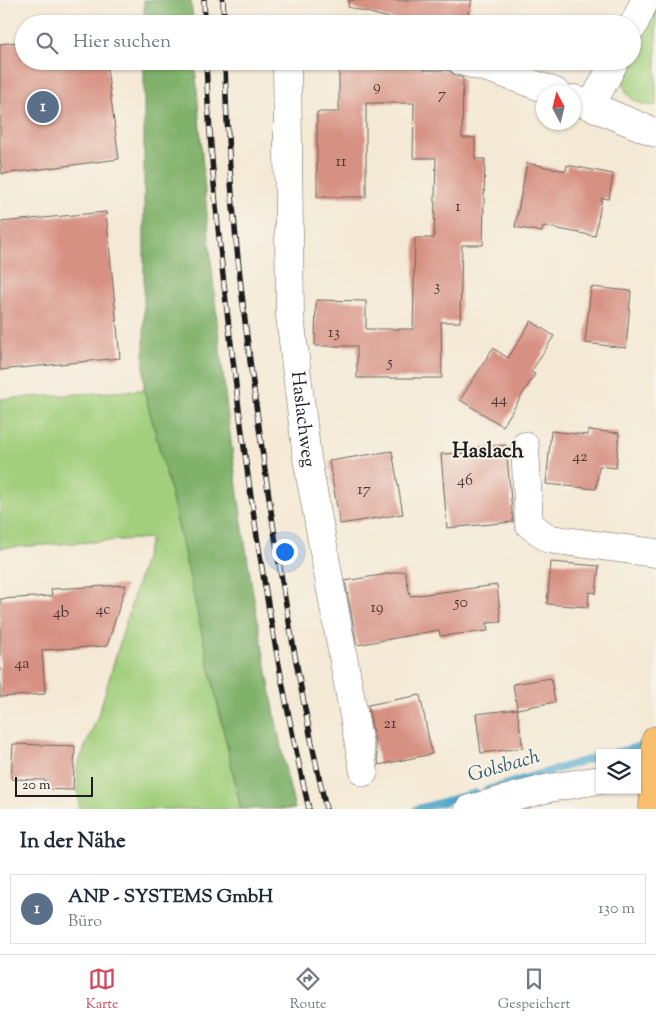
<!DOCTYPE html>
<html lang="de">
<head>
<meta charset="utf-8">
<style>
  :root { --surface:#fff; --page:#f2f2f3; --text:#1f2937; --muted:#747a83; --line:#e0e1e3; --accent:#d1495b }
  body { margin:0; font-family:"Sorts Mill Goudy",serif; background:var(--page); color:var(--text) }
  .controls { position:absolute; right:15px; bottom:15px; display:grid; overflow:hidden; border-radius:0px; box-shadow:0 1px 4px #0004 }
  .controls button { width:45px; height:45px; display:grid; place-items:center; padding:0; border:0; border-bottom:1px solid var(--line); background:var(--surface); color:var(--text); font:25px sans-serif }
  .compass { position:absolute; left:536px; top:85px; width:45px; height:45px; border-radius:50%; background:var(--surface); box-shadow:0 1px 4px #0004; rotate:353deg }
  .scale { position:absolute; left:15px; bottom:12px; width:78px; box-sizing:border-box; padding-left:5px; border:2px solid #1c1c1c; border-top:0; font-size:14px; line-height:18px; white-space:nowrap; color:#1c1c1c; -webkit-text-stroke:4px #f7f3e8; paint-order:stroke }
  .you { position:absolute; left:284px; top:551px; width:18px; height:18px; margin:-12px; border:4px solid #fff; border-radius:50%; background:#1a73e8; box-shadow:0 0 0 8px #1a73e833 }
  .badge { display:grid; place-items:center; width:32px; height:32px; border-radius:50%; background:var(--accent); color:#fff; font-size:16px; font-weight:700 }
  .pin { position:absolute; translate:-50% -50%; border:2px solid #fff; box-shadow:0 1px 5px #0006 }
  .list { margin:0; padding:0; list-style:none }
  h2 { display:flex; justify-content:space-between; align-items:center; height:65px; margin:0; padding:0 20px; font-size:21px }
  h2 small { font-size:16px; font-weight:400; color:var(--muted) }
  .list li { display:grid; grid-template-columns:32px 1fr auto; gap:15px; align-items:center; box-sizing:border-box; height:70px; margin:0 10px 10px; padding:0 10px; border:1px solid var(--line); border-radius:0px }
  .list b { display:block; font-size:19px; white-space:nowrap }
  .list p { margin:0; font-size:16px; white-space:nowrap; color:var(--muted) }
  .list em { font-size:16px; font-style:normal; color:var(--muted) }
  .icon { flex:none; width:28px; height:28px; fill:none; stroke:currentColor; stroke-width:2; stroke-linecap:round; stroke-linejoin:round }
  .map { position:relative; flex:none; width:656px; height:809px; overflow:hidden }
  .search { position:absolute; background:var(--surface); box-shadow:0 1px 4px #0004; left:15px; right:15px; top:15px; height:55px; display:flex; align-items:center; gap:12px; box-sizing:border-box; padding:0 18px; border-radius:28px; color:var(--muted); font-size:19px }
  .sheet { height:145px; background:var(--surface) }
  nav { display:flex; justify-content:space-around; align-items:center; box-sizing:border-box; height:70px; border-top:1px solid var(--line); background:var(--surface); font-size:14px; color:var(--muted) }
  nav a { display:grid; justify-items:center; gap:2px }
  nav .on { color:var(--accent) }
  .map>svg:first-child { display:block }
</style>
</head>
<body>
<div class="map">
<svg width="656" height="809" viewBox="0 0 656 809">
  <rect width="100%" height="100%" fill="#f7f3e8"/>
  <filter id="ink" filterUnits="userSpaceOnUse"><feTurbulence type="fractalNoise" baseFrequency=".02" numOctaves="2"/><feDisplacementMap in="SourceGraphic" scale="10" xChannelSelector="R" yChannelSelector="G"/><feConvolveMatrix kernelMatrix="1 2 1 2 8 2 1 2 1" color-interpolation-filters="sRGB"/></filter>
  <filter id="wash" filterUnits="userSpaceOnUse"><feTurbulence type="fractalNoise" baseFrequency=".0096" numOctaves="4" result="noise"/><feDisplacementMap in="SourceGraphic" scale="20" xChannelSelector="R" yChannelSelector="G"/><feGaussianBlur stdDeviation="1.12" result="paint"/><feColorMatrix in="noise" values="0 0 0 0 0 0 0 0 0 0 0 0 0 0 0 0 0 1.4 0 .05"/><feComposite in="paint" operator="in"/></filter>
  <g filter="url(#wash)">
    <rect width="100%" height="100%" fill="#f4e9d5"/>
    <g fill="#a2cf7c" stroke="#5f764c">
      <path d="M656 9V105C648 107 641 104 634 100 629 97 624 91 624 84 625 66 647 27 656 9Z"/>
      <path d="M144 390 169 485 241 809H79L77 767 99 713 151 538 0 548V399Z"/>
    </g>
    <g fill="#81b26c" stroke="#4e6744">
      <path d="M144 0H191L193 24H144Z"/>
      <path d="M144 61H195C209 260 228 460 264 656 274 708 282 759 295 809H241L169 485 144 390Z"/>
    </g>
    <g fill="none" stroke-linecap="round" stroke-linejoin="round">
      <g stroke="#4ea6cb" stroke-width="8">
        <path d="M614 753 652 743"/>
        <path d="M487 790 600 756"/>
        <path d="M417 809 476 793"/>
      </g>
    </g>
    <g id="blocks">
      <g fill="#d79183">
        <path d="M349 0H472L465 24H411L348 7Z"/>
        <path d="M24 41V61H106L119 159 2 174 0 159V44Z"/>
        <path d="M339 61H423L424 70H449L456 76 463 78 462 138H475V159H485L483 245H462L460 322H441L442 378H357V346H315L316 300 366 301V329H413L415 238H434L436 158H413L414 103H366V197H317V112H339Z"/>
        <path d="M527 163 566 171 567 165 613 174 609 199 602 198 595 236 543 226 542 232 515 227Z"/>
        <path d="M106 212 120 358 0 370V222Z"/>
        <path d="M591 287 631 291 626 348 585 343Z"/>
        <path d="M531 321 554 336 531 372 535 374 503 426 460 400 493 348 508 358Z"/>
        <path d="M588 430 619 433 616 468 599 466 596 489 546 484 551 431 588 435Z"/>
        <path d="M506 445 513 522 447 528 441 454 468 453 467 449Z"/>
        <path d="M392 451 403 514 340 524 329 461Z"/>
        <path d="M551 562 599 566 596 593 589 592 588 607 547 604Z"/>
        <path d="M405 571 410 596 497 585 501 622 487 623 488 631 440 636 439 630 357 645 345 581Z"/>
        <path d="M126 585 107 646 42 650 45 694 0 697V599L52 596 51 589Z"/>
        <path d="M551 678 555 702 517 709 513 684Z"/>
        <path d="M420 695 432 754 379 765 368 705Z"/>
        <path d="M517 709 523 748 481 753 476 714Z"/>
        <path d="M13 744 75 746 73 790 45 789V780L11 779Z"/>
      </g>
    </g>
  </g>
  <g filter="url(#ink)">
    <use href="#blocks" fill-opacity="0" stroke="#68645d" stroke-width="1"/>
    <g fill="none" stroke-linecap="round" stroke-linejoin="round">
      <defs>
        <g id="minor">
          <path d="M632 28 645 0"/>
          <path id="s1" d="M287 61 290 316 307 458 364 772"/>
          <path d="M461 61 494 70 555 92"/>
          <path d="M574 99 656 133"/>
          <path d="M591 106 615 61"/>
          <path d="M525 446 529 524 549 539 656 553"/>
          <path d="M469 809 549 788 600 780"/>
        </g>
        <path id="major" d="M653 809 656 740"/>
      </defs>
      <use href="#minor" stroke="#68645d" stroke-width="29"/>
      <use href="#major" stroke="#68645d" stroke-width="29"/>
      <use href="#minor" stroke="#fff" stroke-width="28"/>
      <use href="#major" stroke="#f9bf6d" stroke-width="28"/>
      <defs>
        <g id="rail">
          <path d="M204 0 205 24"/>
          <path d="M223 0 224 24"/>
          <path d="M206 61C210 159 220 256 232 352 250 506 274 658 309 809"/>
          <path d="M225 61C227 176 240 291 256 405 274 541 296 675 326 809"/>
        </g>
      </defs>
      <use href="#rail" stroke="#1c1c1c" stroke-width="5.5"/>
      <use href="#rail" stroke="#f7f3e8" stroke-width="4" stroke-dasharray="11" stroke-linecap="butt"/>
    </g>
  </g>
  <g text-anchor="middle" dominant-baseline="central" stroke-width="4" stroke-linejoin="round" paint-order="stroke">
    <g font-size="16" fill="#4b3936">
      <text x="377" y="87">9</text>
      <text x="442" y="95">7</text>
      <text x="341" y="162">11</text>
      <text x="458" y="207">1</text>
      <text x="437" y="287">3</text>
      <text x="334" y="333">13</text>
      <text x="390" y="363">5</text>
      <text x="499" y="400">44</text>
      <text x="580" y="457">42</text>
      <text x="465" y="481">46</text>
      <text x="364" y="490">17</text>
      <text x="461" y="603">50</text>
      <text x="377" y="608">19</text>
      <text x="103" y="610">4c</text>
      <text x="61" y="613">4b</text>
      <text x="22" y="664">4a</text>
      <text x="390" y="724">21</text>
    </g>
    <g font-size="19" fill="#1c1c1c" stroke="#f7f3e8">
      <text stroke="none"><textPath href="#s1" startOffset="359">Haslachweg</textPath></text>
    </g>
    <g font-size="20" font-style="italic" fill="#325a6b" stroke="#f7f3e8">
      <text transform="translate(504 767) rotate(-16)">Golsbach</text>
    </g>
    <g font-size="21" font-weight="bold" fill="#1c1c1c" stroke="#f7f3e8">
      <text x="488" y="452">Haslach</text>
    </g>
  </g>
</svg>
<div class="controls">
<button><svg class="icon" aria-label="layers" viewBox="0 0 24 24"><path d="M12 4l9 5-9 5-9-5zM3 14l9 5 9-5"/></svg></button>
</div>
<svg class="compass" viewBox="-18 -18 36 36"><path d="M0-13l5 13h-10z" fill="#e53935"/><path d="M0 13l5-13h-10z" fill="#747a83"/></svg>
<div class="scale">20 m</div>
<div class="you"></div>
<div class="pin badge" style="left:43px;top:107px;background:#5c6f8a">1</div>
<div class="search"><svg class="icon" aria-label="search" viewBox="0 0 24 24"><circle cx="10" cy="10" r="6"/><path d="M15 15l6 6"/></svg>Hier suchen</div>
</div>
<section class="sheet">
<h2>In der Nähe<small></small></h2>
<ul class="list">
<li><span class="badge" style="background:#5c6f8a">1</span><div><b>ANP - SYSTEMS GmbH</b><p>Büro</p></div><em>130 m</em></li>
</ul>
</section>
<nav>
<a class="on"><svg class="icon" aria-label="map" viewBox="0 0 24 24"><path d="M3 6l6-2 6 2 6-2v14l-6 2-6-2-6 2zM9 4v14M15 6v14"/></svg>Karte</a>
<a><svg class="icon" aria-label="directions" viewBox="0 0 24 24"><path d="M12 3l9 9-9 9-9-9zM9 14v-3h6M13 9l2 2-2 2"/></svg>Route</a>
<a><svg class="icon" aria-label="saved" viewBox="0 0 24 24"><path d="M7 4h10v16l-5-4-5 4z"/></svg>Gespeichert</a>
</nav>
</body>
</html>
